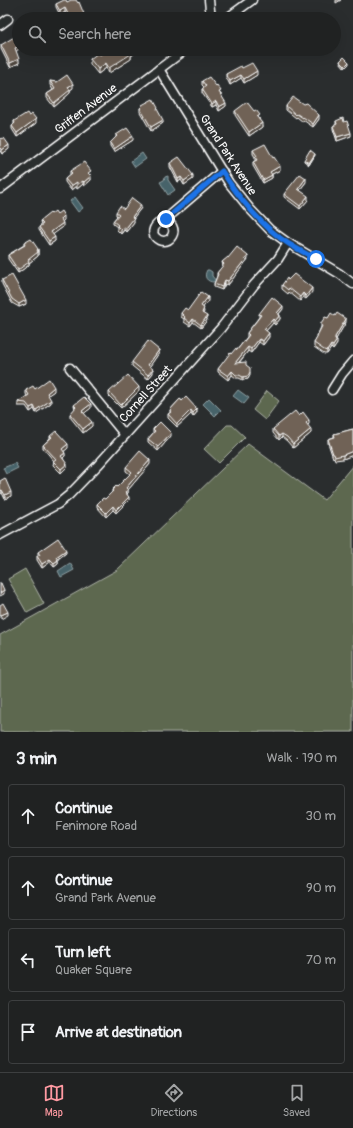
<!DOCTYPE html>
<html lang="en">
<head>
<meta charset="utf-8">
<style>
  :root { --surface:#202222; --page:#2d2f2f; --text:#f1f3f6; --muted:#a2a4a5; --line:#3d3f40; --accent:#ff9aa2 }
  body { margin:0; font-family:Pangolin,sans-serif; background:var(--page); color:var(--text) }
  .stop { position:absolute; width:12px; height:12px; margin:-9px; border:3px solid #1a73e8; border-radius:50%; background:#fff }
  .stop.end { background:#1a73e8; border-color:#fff; box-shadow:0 1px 4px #0008 }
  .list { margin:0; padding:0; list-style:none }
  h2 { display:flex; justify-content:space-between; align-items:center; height:52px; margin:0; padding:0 16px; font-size:17px }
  h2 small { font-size:13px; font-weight:400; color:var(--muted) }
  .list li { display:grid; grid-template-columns:26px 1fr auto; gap:12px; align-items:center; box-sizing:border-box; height:64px; margin:0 8px 8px; padding:0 8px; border:1px solid var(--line); border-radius:4px }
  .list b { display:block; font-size:15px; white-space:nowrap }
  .list p { margin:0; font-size:13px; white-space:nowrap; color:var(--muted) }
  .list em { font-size:13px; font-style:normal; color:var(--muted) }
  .icon { flex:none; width:22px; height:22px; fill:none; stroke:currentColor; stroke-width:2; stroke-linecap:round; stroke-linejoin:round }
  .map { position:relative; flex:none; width:353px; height:732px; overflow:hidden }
  .search { position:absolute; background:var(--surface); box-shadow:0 4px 16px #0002; left:12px; right:12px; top:12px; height:44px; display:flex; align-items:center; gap:10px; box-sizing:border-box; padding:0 14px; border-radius:22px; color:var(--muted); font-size:15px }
  .sheet { height:340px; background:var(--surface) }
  nav { display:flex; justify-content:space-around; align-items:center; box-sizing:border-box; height:56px; border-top:1px solid var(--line); background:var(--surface); font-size:11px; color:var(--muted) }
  nav a { display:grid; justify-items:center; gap:2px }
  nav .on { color:var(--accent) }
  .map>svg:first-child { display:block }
</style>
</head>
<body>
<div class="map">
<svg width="353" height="732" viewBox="0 0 353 732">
  <rect width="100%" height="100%" fill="#2a2d2e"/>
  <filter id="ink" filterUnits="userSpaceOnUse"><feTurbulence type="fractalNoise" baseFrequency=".025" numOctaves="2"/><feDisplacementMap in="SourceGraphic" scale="8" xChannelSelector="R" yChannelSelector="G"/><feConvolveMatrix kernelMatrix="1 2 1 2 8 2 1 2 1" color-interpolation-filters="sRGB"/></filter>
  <g filter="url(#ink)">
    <g fill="#5d6850" stroke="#aeb4a8">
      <path d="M267 391 279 401 265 420 253 410Z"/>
      <path d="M227 425H232L245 437 219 463 204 449Z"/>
      <path d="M248 444 324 500 353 465V732H0V635L117 570Z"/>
      <path d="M25 569 44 604 27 613 8 579Z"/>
    </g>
    <g fill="#47646a" stroke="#91a2a6">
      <path d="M142 153 146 159 135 167 131 161Z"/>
      <path d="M168 176V180L175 190 168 195 160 182 164 180 165 177Z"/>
      <path d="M75 197 83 208 78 212 70 201Z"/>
      <path d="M207 270H209L212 272V276L216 281 214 282C207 282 203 277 207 270Z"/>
      <path d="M238 390 249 398 244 404 233 396Z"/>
      <path d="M209 398 221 410 215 416 203 404Z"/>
      <path d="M15 463 18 468 6 474 3 468Z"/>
      <path d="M70 563 74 570 61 577 58 571Z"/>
    </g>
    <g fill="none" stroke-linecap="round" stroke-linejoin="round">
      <defs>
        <g id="minor">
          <path d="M209 0 211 19"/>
          <path d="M226 19 252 0"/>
          <path d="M0 25 8 19"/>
          <path d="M159 69 229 183 250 209 270 230 288 243 340 274 353 284"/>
          <path d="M0 189 186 49"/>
          <path d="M166 219 222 171"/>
          <path d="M166 219C171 224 176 229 172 236 164 250 138 231 166 219Z"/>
          <path d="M70 368 125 435"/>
          <path d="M332 390 342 374 353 361"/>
          <path d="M0 535 58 504 69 495 98 465 221 328 254 285 278 259 288 243"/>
        </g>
      </defs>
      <use href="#minor" stroke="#fff" stroke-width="11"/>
      <use href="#minor" stroke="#2a2d2e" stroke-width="8"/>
    </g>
    <g fill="#5f544a" stroke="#fff">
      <path d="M67 2 86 19H72V18L69 19 65 12 60 15 56 7V4Z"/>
      <path d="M1 45 16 51 19 63 10 67 1 49Z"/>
      <path d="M134 49V54L131 56V59L109 73 106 68 98 74 90 64V59L100 55Z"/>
      <path d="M255 49H263L258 53Z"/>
      <path d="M340 61 349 64 345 68 340 62Z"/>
      <path d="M242 68 257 75 244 83 241 78 230 85 226 77V74Z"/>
      <path d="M50 81 73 88 70 90V93L54 107 47 98V94L53 90 50 85Z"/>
      <path d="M202 81 221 94 226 106 219 111 216 105 212 107 202 93V89L204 87 202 85Z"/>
      <path d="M142 105 158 112 163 123 151 131 140 112V108L142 107Z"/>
      <path d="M286 106 319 119 313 127 303 120V122L297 117 296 118 286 110Z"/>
      <path d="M235 111 260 119H259L262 127 249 136 235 115Z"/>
      <path d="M29 116 36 123 17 137 12 129V126L14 124V121Z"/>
      <path d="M336 121 351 136 337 141 333 129V126L336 125Z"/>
      <path d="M116 135 133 140 114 152 110 146V143L116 137Z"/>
      <path d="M0 139 9 149 2 154 0 151V152Z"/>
      <path d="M253 150 280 170 272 174V178L263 183 253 166V162L255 161V157L253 154Z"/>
      <path d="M315 155 309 165 304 161V160Z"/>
      <path d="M170 163 193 179 184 185 181 180 178 182 170 167Z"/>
      <path d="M70 171 91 175H90L91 180 84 186 83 184 77 189V185L71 190 65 182V179L70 175Z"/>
      <path d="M306 182 300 190 308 200 300 209 284 197V194Z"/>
      <path d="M141 208 133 218 134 222 126 232 124 230 121 234 117 230V227L113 224V221L117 216 116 215V212L124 209Z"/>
      <path d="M51 214 64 220 62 222 63 227 53 234 55 241 49 245 39 230V227L41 225 40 221Z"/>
      <path d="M24 243 38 249V256L29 263V265L18 273 8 259V255L24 245Z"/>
      <path d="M228 258 248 259 228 285 225 284 222 290 214 287V284L217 276V273L223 266 222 262Z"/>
      <path d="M2 280 26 304 19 307 12 303 2 284Z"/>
      <path d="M288 280 312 292 306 299 303 297 300 301 289 292 288 294 282 289V285Z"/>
      <path d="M208 301 203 307 204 312 203 314 207 320 201 328 193 322 190 326 184 322V319L181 317V313Z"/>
      <path d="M283 309 279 314 280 319 275 325 273 323 266 331 269 337 263 345 259 342 251 353 248 351 239 363 246 365 250 375 248 379 243 380 239 378H236L232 375 228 380 218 372V369L231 354 237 350 247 337V333L259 317V314Z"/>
      <path d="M328 318 346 322 336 339 337 344 333 350 331 348 327 354H324L314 347V343L317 338V336L321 327V323Z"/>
      <path d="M159 353 149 367 153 373 148 379 132 366V362Z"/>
      <path d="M35 389 54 391 48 395 51 403 36 413 34 409 30 412 26 406H18V402L27 396 26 394V390Z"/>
      <path d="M139 391 121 408 109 396V392Z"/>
      <path d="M180 399 197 412 193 417 191 414 177 427 168 418V414L170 413V410Z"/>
      <path d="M74 405 91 408 84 413 92 426 83 433 70 417V414L75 409Z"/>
      <path d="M299 416 309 424 307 426 311 433 293 448 287 441 282 437 279 440 273 433V429Z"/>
      <path d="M153 429 171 436 158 451 148 442V439L153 433Z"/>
      <path d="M353 429V455L343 459 335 460 334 457 333 458 328 443V439L334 437V434Z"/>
      <path d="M50 436 68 448 64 451 65 456 63 458 67 467 61 473 53 465 54 461 43 448V445L50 438Z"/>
      <path d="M150 464 128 490V493L127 494 129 500 116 513 113 510 106 517 97 507V504L105 499 112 492V490L117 487 130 474 126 471V467Z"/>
      <path d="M0 481 11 496 5 499 2 493Z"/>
      <path d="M38 552 66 553 58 559V564L54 567 50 562 42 568 37 560V556H38Z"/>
    </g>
    <g fill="#4e453c" stroke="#fff">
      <path d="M336 0H341L336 3Z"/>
      <path d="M65 8V12L60 15V11Z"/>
      <path d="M72 15V18L69 19V16Z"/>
      <path d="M19 46V49L15 52V48Z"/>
      <path d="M133 49H134V54L131 56V59L109 73V68Z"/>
      <path d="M259 49H263L258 53V50Z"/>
      <path d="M19 59V63L10 67V63Z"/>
      <path d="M349 62V64L345 68V66Z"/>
      <path d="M106 63V68L98 74V69Z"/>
      <path d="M257 71V75L244 83V79Z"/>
      <path d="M241 75V78L230 85V81Z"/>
      <path d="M73 84V88L70 90V93L54 107V103L68 87Z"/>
      <path d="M216 101V105L212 107V104Z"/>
      <path d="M226 103V106L219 111V107Z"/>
      <path d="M319 115V119L313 127V124Z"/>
      <path d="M36 119V123L17 137V133Z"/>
      <path d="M163 120V123L151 131V127Z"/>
      <path d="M262 123V127L249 136V132Z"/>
      <path d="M351 133V136L337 141V137Z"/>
      <path d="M133 136V140L114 152V149Z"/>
      <path d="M9 145V149L2 154V150Z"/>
      <path d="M315 154V155L309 165V163Z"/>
      <path d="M280 166V170L270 175V172Z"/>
      <path d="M193 175V179L184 185V181Z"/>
      <path d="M272 175V178L263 183V180Z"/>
      <path d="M91 176V180L84 186V182Z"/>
      <path d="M181 177V180L178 182V179Z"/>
      <path d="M306 178V182L298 192V189Z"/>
      <path d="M83 181V184L77 189V185L71 190V186L77 182Z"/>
      <path d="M308 196V200L300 209V206Z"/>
      <path d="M141 205V208L132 220V217Z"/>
      <path d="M64 216V220L61 223V219Z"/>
      <path d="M134 218V222L126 232V228Z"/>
      <path d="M63 223V227L51 236V232Z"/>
      <path d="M124 227V230L121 234V230Z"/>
      <path d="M55 237V241L49 245V241Z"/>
      <path d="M38 249V256L29 263V265L18 273V270Z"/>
      <path d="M248 256V259L228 285V281Z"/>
      <path d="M225 280V284L222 290V287Z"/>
      <path d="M312 288V292L306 299V296Z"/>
      <path d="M303 293V297L300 301V297Z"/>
      <path d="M208 297V301L201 310V306Z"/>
      <path d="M26 300V304L19 307V304Z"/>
      <path d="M283 306V309L277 316V313Z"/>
      <path d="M280 315V319L275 325V321Z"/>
      <path d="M207 316V320L201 328V325Z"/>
      <path d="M193 319V322L190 326V323Z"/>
      <path d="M273 319V323L264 333V329Z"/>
      <path d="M346 319V322L335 341V337Z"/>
      <path d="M269 333V337L263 345V341Z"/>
      <path d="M259 339V342L251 353V349Z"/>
      <path d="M337 340V344L333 350V346Z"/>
      <path d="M331 345V348L327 354V351Z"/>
      <path d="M248 347V351L235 367V363Z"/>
      <path d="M159 350V353L148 369V365Z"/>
      <path d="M153 369V373L148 379V375Z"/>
      <path d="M232 371V375L228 380V376Z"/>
      <path d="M250 372V375L248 379 243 380V377Z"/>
      <path d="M54 387V391L47 396V393Z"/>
      <path d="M139 387V391L121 408V405Z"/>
      <path d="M51 400V403L36 413V410Z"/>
      <path d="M91 404V408L82 415V411Z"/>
      <path d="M34 406V409L30 412V408Z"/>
      <path d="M197 409V412L193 417V413Z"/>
      <path d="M191 410V414L177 427V424Z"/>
      <path d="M309 420V424L306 427V423Z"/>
      <path d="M92 422V426L83 433V429Z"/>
      <path d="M311 429V433L293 448V444Z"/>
      <path d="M171 433V436L158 451V447Z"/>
      <path d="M282 434V437L279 440V436Z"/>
      <path d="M68 444V448L62 453V449Z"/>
      <path d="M353 451V455L343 459V455Z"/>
      <path d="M65 453V456L61 460V456Z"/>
      <path d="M150 460V464L128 490V493L125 496 126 488Z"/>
      <path d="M67 464V467L61 473V469Z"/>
      <path d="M2 490V493L0 494V491Z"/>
      <path d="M11 492V496L5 499V495Z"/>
      <path d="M129 497V500L116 513V510Z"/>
      <path d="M113 506V510L106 517V513Z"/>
      <path d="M66 550V553L56 560V557Z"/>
      <path d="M50 559V562L42 568V564Z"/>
      <path d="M58 560V564L54 567V563Z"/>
      <path d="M4 590V594L0 596V593Z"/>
      <path d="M8 612V615L1 619V615Z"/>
    </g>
    <g fill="#6f6256" stroke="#fff">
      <path d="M64 0H66L67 2 71 0H76L78 3 79 2 86 19H74L72 15 69 16 65 8 60 11 56 4Z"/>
      <path d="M19 34V46L15 48 19 59 10 63 1 45Z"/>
      <path d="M108 49H133L129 52 131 54 109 68 106 63 98 69 90 59 98 53 100 55Z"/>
      <path d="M344 57 349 62 345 66 340 61Z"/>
      <path d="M252 63 257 71 244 79 241 75 230 81 226 74 241 66 242 68Z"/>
      <path d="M67 75 73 84 68 87 70 90 54 103 47 94 55 89 50 81 57 82Z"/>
      <path d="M209 77 216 86 217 85 221 91 219 92 226 103 219 107 216 101 212 104 202 89 206 86 202 81Z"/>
      <path d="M293 97 303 104 306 103 319 115 313 124 303 117V118L297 114 296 115 286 106Z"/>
      <path d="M153 99 158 108 157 109 163 120 151 127 140 108 142 106V105Z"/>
      <path d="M247 102 254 111 256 110 260 115 257 117 262 123 249 132 235 111Z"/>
      <path d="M27 113 29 116 32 114 36 119 17 133 12 126 15 123 14 121Z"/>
      <path d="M343 118 344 122 347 121 351 133 337 137 333 126 337 124 336 121Z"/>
      <path d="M127 128 133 136 114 149 110 143 117 136 116 135Z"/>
      <path d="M4 138 9 145 2 150 0 148V139Z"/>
      <path d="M265 144 273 158 274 157 280 166 270 172 272 175 263 180 253 162 257 160 255 157 257 156 253 150Z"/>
      <path d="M310 150 315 154 309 163 304 160Z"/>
      <path d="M179 157 193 175 184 181 181 177 178 179 170 163Z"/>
      <path d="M84 162 91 171 88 173 91 176 84 182 83 181 77 185V182L71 186 65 179 72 173 70 171Z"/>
      <path d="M300 174 306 178 298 189 308 196 300 206 284 194Z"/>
      <path d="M132 198 141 205 132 217 134 218 126 228 124 227 121 230 117 226 118 225 113 221 119 214 116 212 120 206 124 209Z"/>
      <path d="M55 211 57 214 61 211 64 216 61 219 63 223 51 232 55 237 49 241 39 227 43 224 40 221 50 213 51 214Z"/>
      <path d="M31 239 38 249 37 250 38 252 28 260 29 262 18 270 8 255 25 245 24 243Z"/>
      <path d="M237 247 248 256 228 281 225 280 222 287 214 284 218 274 217 273 224 264 222 262 228 257V258Z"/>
      <path d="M294 274 312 288 306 296 303 293 300 297 289 288 288 290 282 285 287 278 288 280Z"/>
      <path d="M12 275 26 300 19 304 12 299 2 280Z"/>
      <path d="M201 292 208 297 201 306 204 308 202 313 207 316 201 325 193 319 190 323 184 318 185 317 181 313 185 308 188 310Z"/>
      <path d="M272 297 283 306 277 313 280 315 275 321 273 319 264 329 269 333 263 341 259 339 251 349 248 347 235 363 246 362V365L250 368V372L248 376 243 377 239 375H236L232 371 228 376 218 369 230 353 231 354 236 348 237 350 249 335 247 333 261 315 259 314Z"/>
      <path d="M331 313 335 316 337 313 346 319 335 337V339L337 340 333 346 331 345 327 351 324 350 314 343 318 336H317L322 326 321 323 325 317 328 318Z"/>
      <path d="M148 341 159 350 148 365 153 369 148 375 132 362Z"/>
      <path d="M128 375 139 387 121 405 109 392Z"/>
      <path d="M49 379 54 387 47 393 51 400 36 410 34 406 30 408 26 403 18 402 29 395 26 390 33 386 35 389Z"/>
      <path d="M84 397 91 404 82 411 92 422 83 429 70 414 76 407 74 405Z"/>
      <path d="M186 397 197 409 193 413 191 410 177 424 168 414 171 412 170 410 180 399 182 401Z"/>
      <path d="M295 411 299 416 303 412 309 420 306 423 311 429 293 444 287 437 282 434 279 436 273 429Z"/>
      <path d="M160 422 171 433 158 447 148 439 155 431 153 429Z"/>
      <path d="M353 429V451L343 455 335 457 334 454H333L328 439 335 437 334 434Z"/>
      <path d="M56 431 68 444 62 449 65 453 61 456 67 464 61 469 53 461 56 459 43 445 52 437 50 436Z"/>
      <path d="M140 451 150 460 126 488 128 490 125 492 129 497 116 510 113 506 106 513 97 504 103 498 105 499 113 491 112 490 116 486 117 487 132 472 126 467Z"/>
      <path d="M5 478 11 492 5 495 2 490 0 491V481Z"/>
      <path d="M58 538 66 550 56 557 58 560 54 563 50 559 42 564 37 556 40 555 38 552Z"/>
      <path d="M0 583H1L4 590 0 593Z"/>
      <path d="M3 603 8 612 1 615 0 614V605Z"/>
    </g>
  </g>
  <g fill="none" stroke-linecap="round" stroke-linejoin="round" filter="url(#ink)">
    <path stroke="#1a73e8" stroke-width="5" d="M166 219 222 171C238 197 263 228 289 244 297 249 307 254 316 259"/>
  </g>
  <g text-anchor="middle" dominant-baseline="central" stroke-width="4" stroke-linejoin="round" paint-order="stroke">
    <g font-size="12" fill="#fff" stroke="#2a2d2e">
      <text transform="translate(86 109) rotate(-37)">Griffen Avenue</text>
      <text transform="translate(228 155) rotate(57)">Grand Park Avenue</text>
      <text transform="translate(146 394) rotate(-48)">Cornell Street</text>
    </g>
  </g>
</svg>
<div class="stop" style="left:316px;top:259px"></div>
<div class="stop end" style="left:166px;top:219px"></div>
<div class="search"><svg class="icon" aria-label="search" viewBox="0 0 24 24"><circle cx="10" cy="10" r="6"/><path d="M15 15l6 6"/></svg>Search here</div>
</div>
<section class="sheet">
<h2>3 min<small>Walk · 190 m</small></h2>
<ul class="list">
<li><svg class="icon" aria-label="ahead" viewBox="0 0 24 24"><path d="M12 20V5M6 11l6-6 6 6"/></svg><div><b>Continue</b><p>Fenimore Road</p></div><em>30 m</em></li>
<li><svg class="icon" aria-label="ahead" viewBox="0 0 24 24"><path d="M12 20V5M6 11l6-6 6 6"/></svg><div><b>Continue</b><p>Grand Park Avenue</p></div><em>90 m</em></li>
<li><svg class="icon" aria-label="left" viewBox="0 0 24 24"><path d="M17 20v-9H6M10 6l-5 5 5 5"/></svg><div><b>Turn left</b><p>Quaker Square</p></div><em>70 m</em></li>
<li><svg class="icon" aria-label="arrive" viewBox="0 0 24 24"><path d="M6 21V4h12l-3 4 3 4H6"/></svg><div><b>Arrive at destination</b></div></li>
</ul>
</section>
<nav>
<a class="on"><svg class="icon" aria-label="map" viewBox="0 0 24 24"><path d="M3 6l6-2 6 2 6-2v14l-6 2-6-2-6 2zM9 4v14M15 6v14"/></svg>Map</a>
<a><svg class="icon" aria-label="directions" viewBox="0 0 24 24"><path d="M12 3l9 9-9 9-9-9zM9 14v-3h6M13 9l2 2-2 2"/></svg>Directions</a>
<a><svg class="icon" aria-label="saved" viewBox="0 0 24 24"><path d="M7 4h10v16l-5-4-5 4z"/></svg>Saved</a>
</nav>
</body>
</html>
